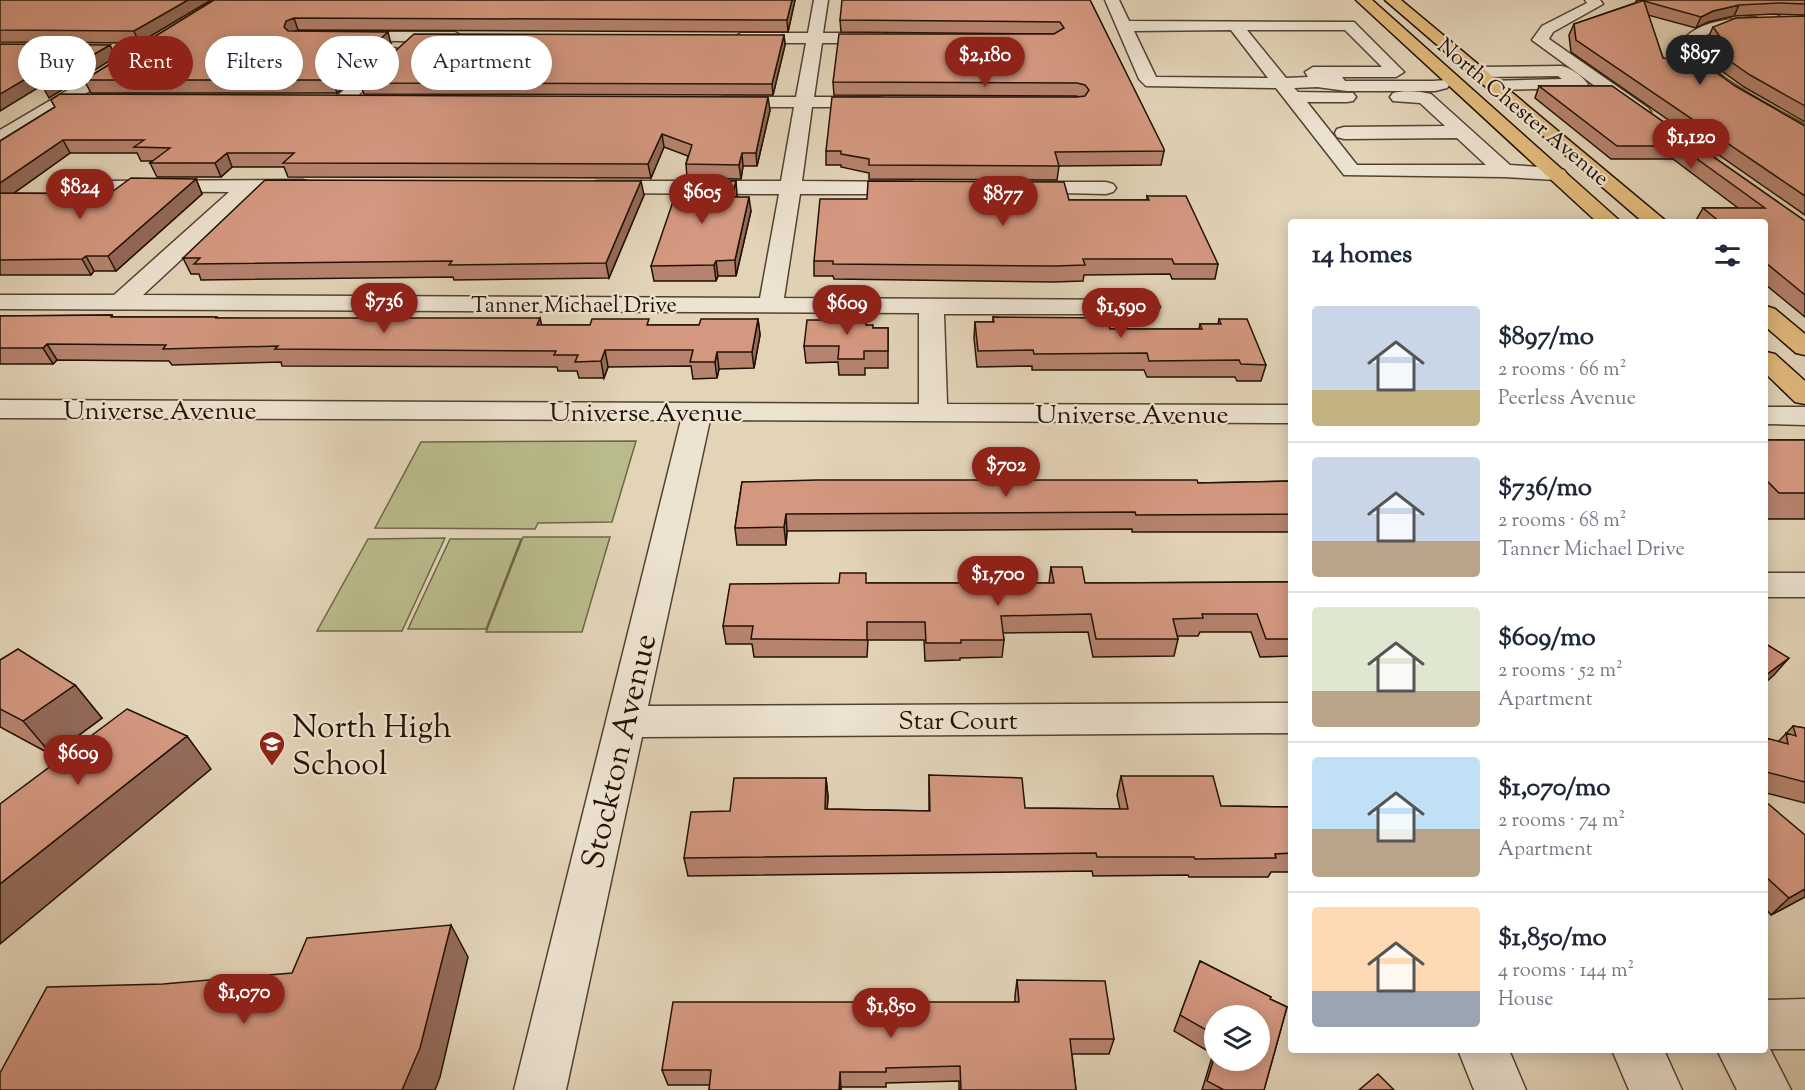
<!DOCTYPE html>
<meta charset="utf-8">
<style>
body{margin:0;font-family:"Sorts Mill Goudy",serif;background:#f6f6f7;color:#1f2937;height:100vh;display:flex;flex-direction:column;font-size:22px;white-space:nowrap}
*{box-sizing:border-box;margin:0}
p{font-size:20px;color:#747a83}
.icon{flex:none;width:33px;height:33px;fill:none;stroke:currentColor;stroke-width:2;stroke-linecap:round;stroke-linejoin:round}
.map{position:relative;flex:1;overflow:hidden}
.panel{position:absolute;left:1288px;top:219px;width:480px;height:834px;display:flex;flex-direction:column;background:#fff;border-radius:6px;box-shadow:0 3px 15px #0003}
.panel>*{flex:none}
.banner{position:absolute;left:18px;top:36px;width:570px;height:54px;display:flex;gap:12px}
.tools{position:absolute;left:1204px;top:1005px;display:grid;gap:12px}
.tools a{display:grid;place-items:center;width:66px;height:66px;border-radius:50%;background:#fff;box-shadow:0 3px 15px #0003;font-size:30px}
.price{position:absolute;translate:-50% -51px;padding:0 14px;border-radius:21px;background:#8f2418;color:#fff;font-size:20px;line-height:39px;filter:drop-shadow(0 2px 3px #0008)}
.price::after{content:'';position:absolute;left:50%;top:36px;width:18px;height:14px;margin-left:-9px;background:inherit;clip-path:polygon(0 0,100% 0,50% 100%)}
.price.current{background:#222;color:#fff}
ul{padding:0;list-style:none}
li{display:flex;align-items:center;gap:18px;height:150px;padding:0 24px}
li+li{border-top:2px solid #e0e1e3}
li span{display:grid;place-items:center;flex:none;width:168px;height:120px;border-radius:6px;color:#555}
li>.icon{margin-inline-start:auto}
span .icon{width:72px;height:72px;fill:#fffc;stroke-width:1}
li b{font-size:26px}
h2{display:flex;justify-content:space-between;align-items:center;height:72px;padding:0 24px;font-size:26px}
.tag{padding:0 21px;border-radius:27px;background:#fff;box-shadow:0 3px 15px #0003;font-size:21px;line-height:54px}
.tag.current{background:#8f2418;color:#fff}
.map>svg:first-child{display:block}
.green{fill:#babb8a;stroke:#6e6648;stroke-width:1.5}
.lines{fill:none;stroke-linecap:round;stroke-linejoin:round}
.minor-casing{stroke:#524232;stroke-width:3}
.major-casing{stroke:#221205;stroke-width:3}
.minor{fill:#ede3d1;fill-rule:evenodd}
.major{fill:#e2ba7c;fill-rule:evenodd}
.wall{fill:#b6836e;stroke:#221205;stroke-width:1.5;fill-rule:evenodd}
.shaded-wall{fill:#946a5a;stroke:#221205;stroke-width:1.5}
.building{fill:#d49880;stroke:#221205;stroke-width:1.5}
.labels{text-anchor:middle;stroke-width:4.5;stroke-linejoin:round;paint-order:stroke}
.far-street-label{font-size:22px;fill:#221205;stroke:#ede3d1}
.street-label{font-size:26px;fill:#221205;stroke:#ede3d1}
.near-poi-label{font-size:32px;fill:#221205;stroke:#ede3d1;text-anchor:start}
.near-street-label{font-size:32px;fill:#221205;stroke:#ede3d1}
</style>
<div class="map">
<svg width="1805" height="1090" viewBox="0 0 1805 1090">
<rect width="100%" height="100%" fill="#e3d4b8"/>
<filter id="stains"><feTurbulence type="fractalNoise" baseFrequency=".00333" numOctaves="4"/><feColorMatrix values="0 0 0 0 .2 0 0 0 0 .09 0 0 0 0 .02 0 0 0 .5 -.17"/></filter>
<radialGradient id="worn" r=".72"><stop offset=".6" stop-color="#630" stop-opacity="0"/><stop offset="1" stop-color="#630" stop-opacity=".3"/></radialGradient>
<path class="green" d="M636 441 612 522 538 523 535 529 375 528 421 442Z
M523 537H610L582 632H486Z
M445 538 402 631H317L368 539Z
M450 539H521L486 629H408Z"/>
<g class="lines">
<g class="minor-casing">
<path id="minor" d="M814 0H828L823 33H884L892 38 884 43H822L814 97H876L882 98 885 102 882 106 876 107H812L802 181 912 182 919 184 922 188 919 192 912 194H800L784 298 1148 300 1157 302 1160 307 1157 312 1148 314H944L947 404 1292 405V423L710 420 648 706 1292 703V733L642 737 566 1090H514L681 420 0 418V400L919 404V313L0 309V295H114L229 192 101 191 94 189 91 185 94 181 303 180 310 182 313 186 310 190 303 192H254L143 295 760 298 779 194 597 193 590 191 587 187 590 183 597 181H781L794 107H723L717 106 714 102 717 98 723 97H796L806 43H741L733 38 741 33H808Z
M1105 0H1119L1129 21 1354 22 1404 72 1396 77H1342L1345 81H1433L1447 80 1450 84 1447 88 1435 91H1347L1317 87 1294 88 1298 92 1353 93 1356 97 1353 101 1347 102H1307L1357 165H1486L1457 138 1344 139 1337 137 1335 133 1337 129 1344 127 1445 126 1420 103 1393 101 1390 97 1393 93C1404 90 1420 91 1431 94L1510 165 1557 168 1564 170 1567 174 1564 178 1557 180 1504 177 1344 175 1276 88 1146 86 1139 79ZM1231 30 1268 78 1156 77 1134 31ZM1247 30H1345L1382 67H1313L1305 72 1308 77 1286 78Z
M1585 0H1600L1603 4 1553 32 1549 39 1648 108 1651 112 1648 116H1636L1532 40 1542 26 1587 3Z
M1750 0H1769L1805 17V28Z
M1755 17 1763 22 1760 25C1741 30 1704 25 1695 47 1704 74 1779 110 1805 125V139L1798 137C1768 118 1689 81 1679 47 1691 21 1729 19 1755 17Z
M345 32H455L463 37 455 42 339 40 337 37 339 34Z
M394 48 400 50 402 53 400 56 348 105H336L333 101 336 97 388 50Z
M124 57 130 58 132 62 130 66 7 142 0 144V130Z
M1562 66C1571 68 1582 76 1588 84L1585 88 1494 90 1488 89 1485 85 1488 81 1562 79 1558 76 1478 77 1470 72 1478 67Z
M1020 182H1106L1113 184 1116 188 1113 192 1106 194 1013 192 1010 188 1013 184Z
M1766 407H1805V425L1766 424Z
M1766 573H1805V597H1766Z
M1805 999V1049H1770L1791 1090H1737L1717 1050H1766V1000Z
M1458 1050H1509L1526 1090H1474Z
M1612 1050H1664L1682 1090H1629Z"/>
</g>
<g class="major-casing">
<path id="major" d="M1356 0H1372L1621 222H1597Z
M1385 0H1401L1667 222H1643Z
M1766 306 1775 309 1805 334V355L1796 353 1766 327Z
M1766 352 1775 354 1805 381V404L1795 402 1766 374Z"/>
</g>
<use href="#minor" class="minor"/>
<use href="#major" class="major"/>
</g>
<path class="wall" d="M0 0H211L139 43 0 42Z
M214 0H795L788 32 298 30 296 31 391 44 337 93H91L84 80Z
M1090 0 1164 151 1161 165 1059 166 1057 180 869 179V173L841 167V165H826V151L1080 97 1076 96 834 95 833 82 1055 34 841 32 840 20Z
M1637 0H1805V15L1774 14 1734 16 1708 22 1696 28 1648 15 1663 58 1735 86 1805 126V215L1571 52 1569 35 1574 24 1635 3Z
M1805 16V122L1744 87 1708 61 1715 49 1708 38 1713 27Z
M784 35 785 45 773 95 364 94 360 83Z
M1539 86H1612L1805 221V317L1766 285V222H1695L1703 208H1738L1673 159H1611L1535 98Z
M51 100 770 110 757 166H743L741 179 687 178 686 164 688 156 664 147 651 178 288 177 284 167H232L221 177H157L150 163 152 161H141L137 153H70L14 193 109 194 196 179 202 194 116 271H94L91 275H0V141L55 107Z
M644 195 609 278 454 280 453 277 201 280 199 274H191L183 258Z
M737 195V197L751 211 736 276H718L716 281H654L651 266Z
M1147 196 1218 264 1215 279H1172L1170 274 1084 275 1083 281 1053 282 834 279 833 276H814V261L1069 200H1147Z
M112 315 113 317H217V318L542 325H699L758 319 760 335 754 368 719 369 717 378 693 379 691 366 608 367 604 378H579L577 371H558L557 367 282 366 281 362 172 365 169 361 57 360 53 364H0V316Z
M993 317 1110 329H1199L1200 324H1218L1219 319 1266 365 1261 381H1237L1235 377H1147L1144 370H1032V366L977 367 974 338 975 322H993Z
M866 325 873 328H888V368H865V375H839L838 362 806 363 804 346Z
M1766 440H1805V519H1766Z
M1292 481V532H1132V529L787 531 786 545H737L735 528 742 482 1198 483Z
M1051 567 1085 583H1097L1292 582V656L1260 657 1251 632H1200L1198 636H1177L1178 639 1174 656 1093 657 1088 632 1003 633 1004 640 1002 657 960 658V660L925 661 924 640H868L867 657H754L752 644H726L723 626 866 583H1049Z
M0 660 75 685 102 718 52 755 0 727Z
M1793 726 1805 728V803L1766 793V738L1778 742Z
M929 775 1025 808 1120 809 1117 795 1121 776 1221 806 1292 807V872H1271L1268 877H1189L1188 875 1093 876 1092 871 688 876 684 858 730 811 826 778 828 797 827 809 929 811Z
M1766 802 1805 897 1771 915 1766 909Z
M1200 961 1271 997 1270 999 1287 1007 1264 1090H1202L1213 1054 1174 1031ZM1215 1016H1260V1060H1215Z
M1017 980 1114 1039 1109 1054H1072L1076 1090H959V1081L886 1083V1087H841V1090H709L710 1085H668L662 1070 1015 1002V996Z"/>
<path class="shaded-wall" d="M188 0H211L139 43 134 31Z
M792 0H795L788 32 787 20Z
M1739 5 1734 16 1708 22 1696 28 1701 17 1713 11Z
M294 18 298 30 290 33 284 27 286 21Z
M388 32 391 44 337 93 333 80Z
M784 35 785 45 773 95 772 84Z
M110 45 116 57 49 98 42 85Z
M34 74 41 86 0 111V94Z
M768 97 770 110 757 166 756 153Z
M662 134 664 147 651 178 648 164Z
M63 140 70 153 0 203V183Z
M227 153 232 167 221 177 215 163Z
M742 153 743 166 741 179 739 165Z
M196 179 202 194 116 271 108 256Z
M641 181 644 195 609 278 606 263Z
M736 181 737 195 733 212 732 197Z
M749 197 751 211 736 276 735 260Z
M86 256 94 271 91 275 82 259Z
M716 261 718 276 716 281 714 265Z
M540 318 544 334 537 325Z
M758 319 760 335 754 368 752 352Z
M47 344 57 360 53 364 43 348Z
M605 350 608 367 604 378 601 361Z
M717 352 719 369 717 378 715 362Z
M786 514 787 531 786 545 784 527Z
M1789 658 1774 675 1766 682V675Z
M75 685 102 718 52 755 23 721Z
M187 736 211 769 0 944V884Z
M826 778 828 797 826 828 825 809Z
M1805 889V897L1771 915 1789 898Z
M451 925 468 957 440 1077 435 1090H402Z
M840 1072 841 1090H839Z"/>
<path class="building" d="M0 0H188L134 31 0 30Z
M214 0H792L787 20 294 18 286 21 284 27 288 31 388 32 333 80H84Z
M842 0H1090L1164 149V151L1055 152 1059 166 869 165V159L841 154V151H826L832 97H1077L1085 96 1089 90 1085 85 1077 83 833 82 839 34H1054L1064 28 1060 22 840 20Z
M1639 0H1805V4L1779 3 1739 5 1713 11 1701 17 1644 1 1663 58 1699 60 1735 86 1805 126V196L1576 40 1574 24 1642 1Z
M1805 16V106L1750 75 1714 50 1723 41 1713 27 1736 18Z
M414 34 784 35 772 84 360 83Z
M0 44 110 45 42 85 34 74 0 94Z
M1539 86H1612L1805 221V295L1766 263V222H1720L1703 208H1765L1679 146H1617Z
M60 94 768 97 756 153H742L739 165 686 164 692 145 662 134 648 164 283 163 294 153H227L215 163H150L170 148 134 147 144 140H63L0 183V141L55 107 51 100Z
M131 178 196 179 108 256H86L82 259 0 260V193L109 194Z
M265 180 641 181 606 263 449 265 452 261 194 264 200 258H183Z
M680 181H736L732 197H749L735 260 716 261 714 265 651 266Z
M868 181 1064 182 1069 200H1149L1147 196H1186L1218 264H1174L1172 259H1083L1085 265 1055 266 833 264V261H814L820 199H867Z
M112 315 111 317H217L215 318H540L537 325H590L592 319H649L647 325H699L701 319H758L752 352H717L715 362H690L693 350H605L601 361 575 362 578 355H554L556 351 275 349 278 346 163 349 166 345 47 344 43 348H0V316Z
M842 316H866V325H873V328H888V351H864V359H838L839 346H804L807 320H842Z
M993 317 1107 318 1110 329H1202L1200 324H1221L1219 319H1247L1266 365 1241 364 1239 360 1149 361 1147 353 1034 354 1033 350 978 351 975 322H994Z
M1766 440H1805V493H1779L1766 480Z
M817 480H1197L1198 483 1292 481V514L1136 515 1135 512 786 514 784 527 735 528 742 482Z
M1051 567H1082L1085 583H1097L1292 582V639H1266L1257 614H1202L1203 618 1173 619 1178 639H1096L1091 614 1001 616 1004 640H961V643H926L925 622H867V640L751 639 753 626H723L730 584 839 583 840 573H866V583H1054Z
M1766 644 1789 658 1766 675Z
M18 649 75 685 23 721 0 709V660Z
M127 709 187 736 0 884V804Z
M1793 726 1805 728V782L1766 772V738L1788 744 1786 733 1796 736Z
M929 775 1022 778 1025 808 1128 809 1121 776H1213L1221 806 1292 807V853L1275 854 1276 858 1195 859 1194 857H1097L1096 853 684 858 691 812 730 811 734 778H826L825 809 930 811Z
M1766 802 1805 835V889L1789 898 1766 877Z
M451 925 420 1048 402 1090H0V1073L47 987 163 984 292 973 307 938Z
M1200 961 1271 997 1270 999 1287 1007 1264 1090H1224L1207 1081 1215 1055V1060H1260V1016H1215V1035L1180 1015Z
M1017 980 1105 981 1114 1039H1070L1076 1090H961L960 1066 886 1068V1072H840L839 1090H709L711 1070H662L673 1002H1019Z
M1378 1074 1394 1090H1359Z"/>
<defs>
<g id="school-pin" transform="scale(1.35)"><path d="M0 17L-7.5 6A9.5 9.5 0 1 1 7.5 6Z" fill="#8f2418" stroke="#ede3d1"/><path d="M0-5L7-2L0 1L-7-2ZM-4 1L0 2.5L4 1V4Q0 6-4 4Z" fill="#fff"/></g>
</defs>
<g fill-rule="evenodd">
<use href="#school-pin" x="272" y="744"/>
</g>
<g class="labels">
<g class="far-street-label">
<text transform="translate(1524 111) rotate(40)" y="8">North Chester Avenue</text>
<text x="574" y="312">Tanner Michael Drive</text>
</g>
<g class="street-label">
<text x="160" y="419">Universe Avenue</text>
<text x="646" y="421">Universe Avenue</text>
<text x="1132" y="423">Universe Avenue</text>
<text x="958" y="729">Star Court</text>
</g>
<g class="near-poi-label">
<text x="292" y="737">North High<tspan x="292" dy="37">School</tspan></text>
</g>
<g class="near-street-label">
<text transform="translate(618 751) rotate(-77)" y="11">Stockton Avenue</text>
</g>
</g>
<rect width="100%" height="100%" filter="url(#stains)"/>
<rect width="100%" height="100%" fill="url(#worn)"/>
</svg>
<div class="tools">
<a><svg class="icon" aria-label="layers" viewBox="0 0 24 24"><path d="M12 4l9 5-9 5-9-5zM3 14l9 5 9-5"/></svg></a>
</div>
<b class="price current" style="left:1700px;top:86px">$897</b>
<b class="price" style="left:985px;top:88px">$2,180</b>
<b class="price" style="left:1691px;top:170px">$1,120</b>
<b class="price" style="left:80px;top:220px">$824</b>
<b class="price" style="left:702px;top:225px">$605</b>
<b class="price" style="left:1003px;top:227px">$877</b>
<b class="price" style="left:384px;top:334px">$736</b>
<b class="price" style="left:847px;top:336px">$609</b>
<b class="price" style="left:1121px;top:339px">$1,590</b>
<b class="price" style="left:1006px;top:498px">$702</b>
<b class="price" style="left:998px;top:607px">$1,700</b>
<b class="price" style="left:78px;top:786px">$609</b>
<b class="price" style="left:244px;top:1025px">$1,070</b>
<b class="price" style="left:891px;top:1039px">$1,850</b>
<div class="banner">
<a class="tag">Buy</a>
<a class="tag current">Rent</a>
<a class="tag">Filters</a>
<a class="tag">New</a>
<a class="tag">Apartment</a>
</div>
<section class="panel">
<h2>14 homes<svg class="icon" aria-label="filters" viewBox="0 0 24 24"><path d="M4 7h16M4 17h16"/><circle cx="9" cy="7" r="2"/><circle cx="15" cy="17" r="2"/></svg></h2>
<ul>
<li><span style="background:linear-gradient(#c9d6e8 70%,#c2b280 0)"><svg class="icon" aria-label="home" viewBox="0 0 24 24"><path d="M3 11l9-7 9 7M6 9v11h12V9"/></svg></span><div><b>$897/mo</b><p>2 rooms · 66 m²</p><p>Peerless Avenue</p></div></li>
<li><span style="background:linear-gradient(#c9d6e8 70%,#b9a48a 0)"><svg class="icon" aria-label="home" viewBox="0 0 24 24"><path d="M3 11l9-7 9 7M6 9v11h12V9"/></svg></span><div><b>$736/mo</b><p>2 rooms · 68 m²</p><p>Tanner Michael Drive</p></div></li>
<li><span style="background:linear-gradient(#dfe7d0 70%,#b9a48a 0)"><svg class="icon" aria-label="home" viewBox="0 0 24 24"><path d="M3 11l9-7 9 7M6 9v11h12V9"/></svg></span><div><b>$609/mo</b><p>2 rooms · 52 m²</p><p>Apartment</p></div></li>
<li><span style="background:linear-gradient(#bfe0f5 60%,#b9a48a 0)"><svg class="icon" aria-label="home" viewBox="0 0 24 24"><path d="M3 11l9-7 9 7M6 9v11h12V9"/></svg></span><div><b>$1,070/mo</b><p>2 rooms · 74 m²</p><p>Apartment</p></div></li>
<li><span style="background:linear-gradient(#ffd9b3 70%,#9aa5b1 0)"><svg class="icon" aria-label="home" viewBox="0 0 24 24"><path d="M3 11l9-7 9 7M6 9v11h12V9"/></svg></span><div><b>$1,850/mo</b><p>4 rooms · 144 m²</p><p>House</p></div></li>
</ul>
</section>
</div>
